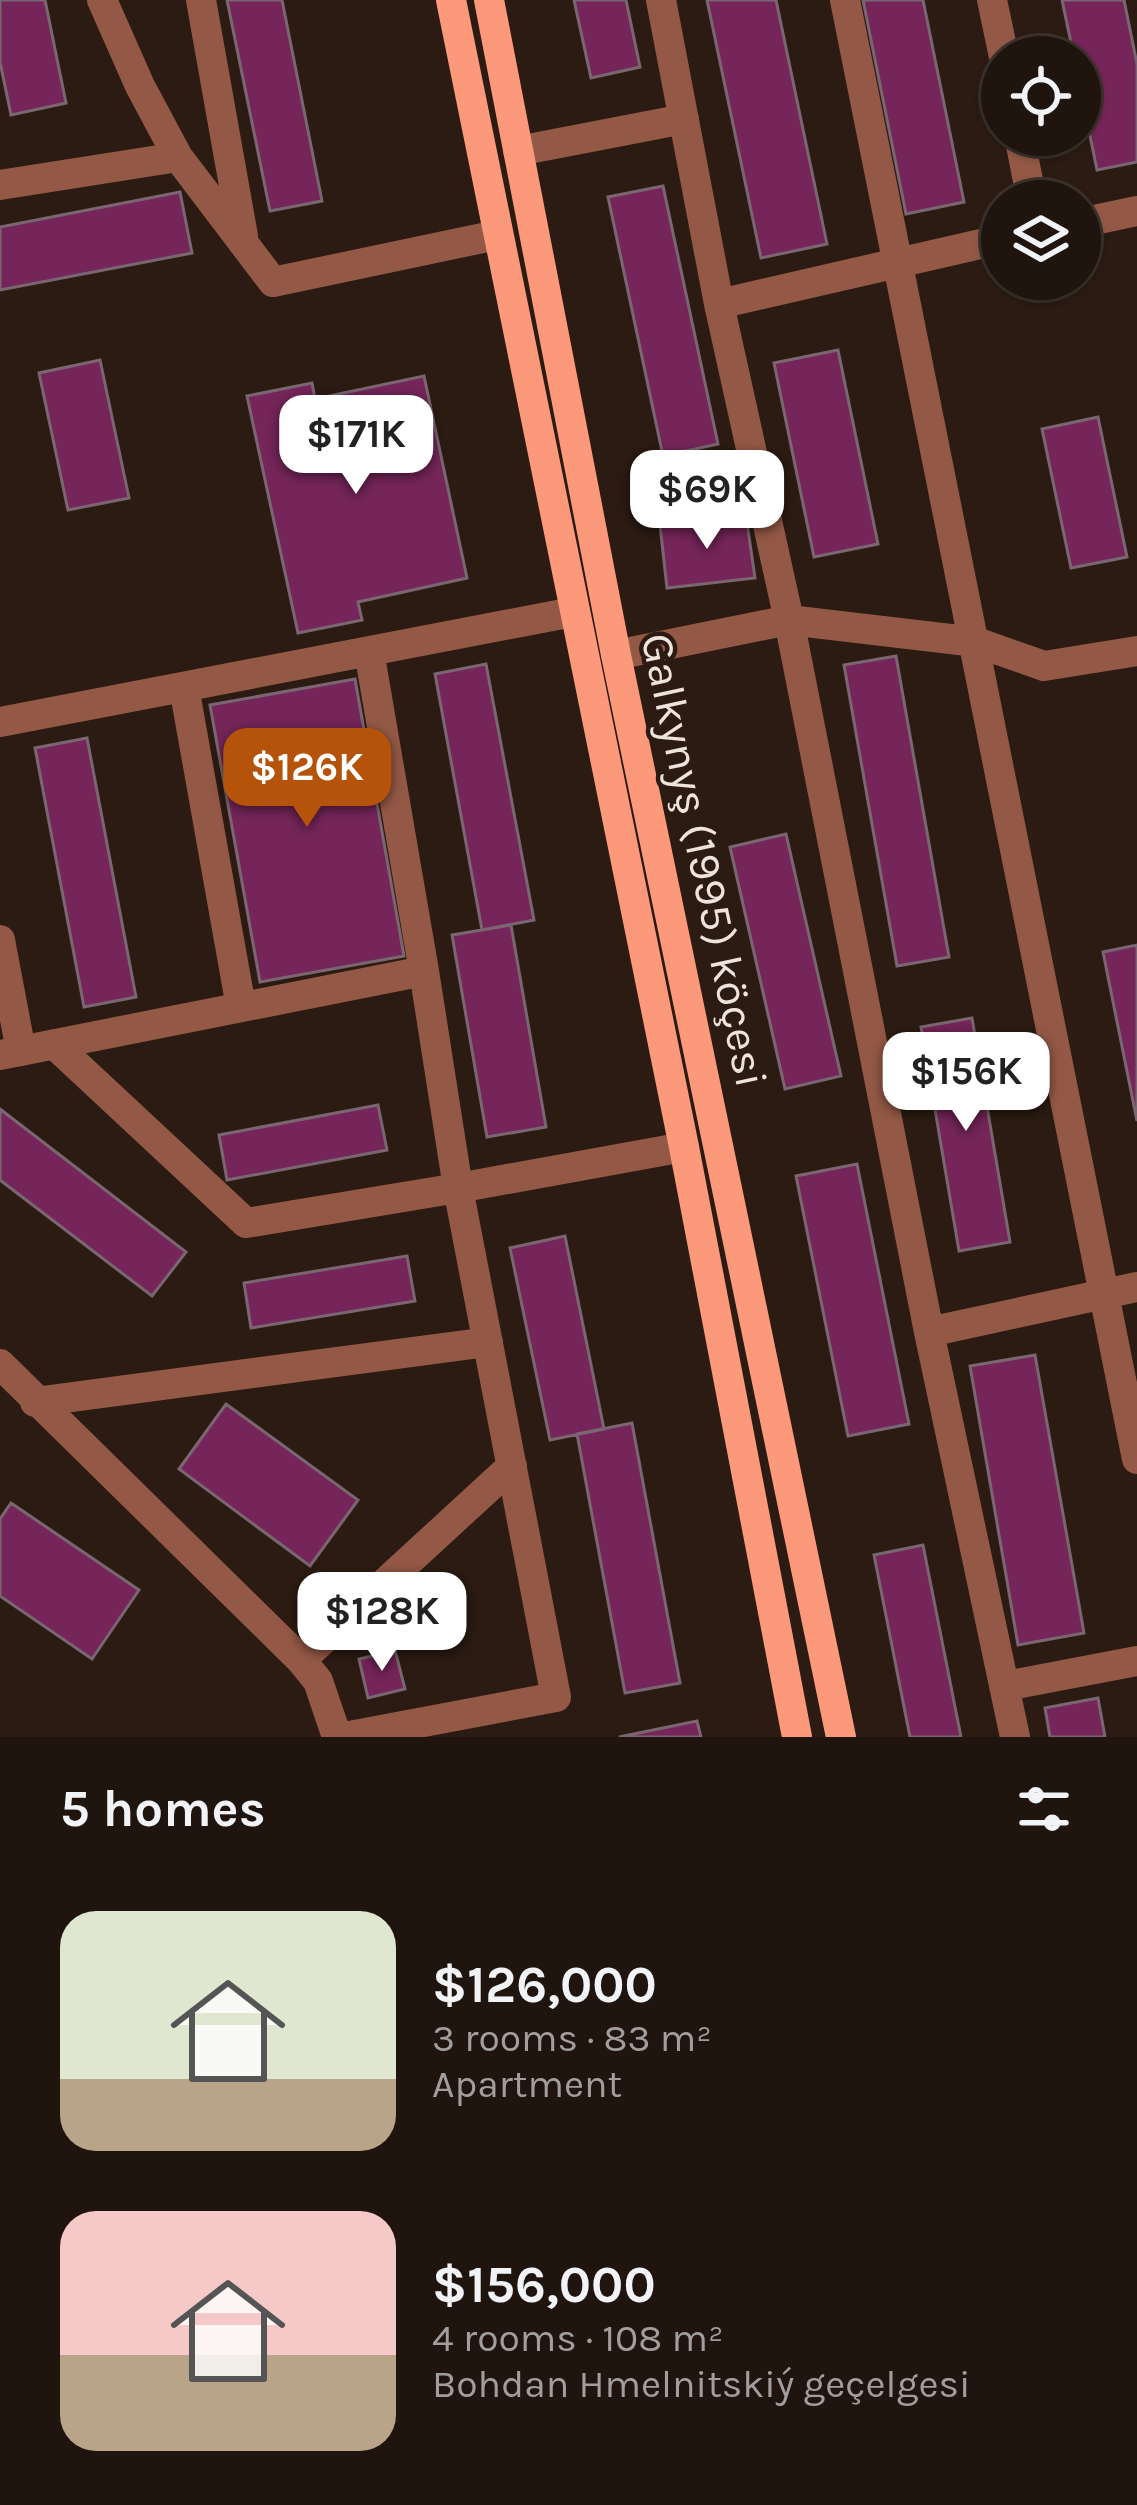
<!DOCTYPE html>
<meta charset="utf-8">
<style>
body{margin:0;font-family:Karla,sans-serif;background:#281d17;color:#f1f3f6;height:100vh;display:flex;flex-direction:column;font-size:45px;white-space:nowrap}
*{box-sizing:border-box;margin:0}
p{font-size:39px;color:#a29e9e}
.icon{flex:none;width:66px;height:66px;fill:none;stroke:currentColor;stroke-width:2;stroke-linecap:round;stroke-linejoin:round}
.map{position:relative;height:1737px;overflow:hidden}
.details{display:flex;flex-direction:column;background:#20140e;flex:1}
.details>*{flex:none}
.tools{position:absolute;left:981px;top:36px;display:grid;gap:24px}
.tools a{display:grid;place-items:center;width:120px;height:120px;border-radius:50%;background:#20140e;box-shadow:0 3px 9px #0004,0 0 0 3px #3d332e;font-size:60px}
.price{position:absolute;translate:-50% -102px;padding:0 27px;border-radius:24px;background:#fff;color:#222;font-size:39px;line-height:78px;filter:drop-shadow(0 3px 6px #0008)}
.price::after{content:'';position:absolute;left:50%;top:72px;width:36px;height:27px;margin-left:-18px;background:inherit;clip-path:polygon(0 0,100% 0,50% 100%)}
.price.active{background:#b45309;color:#fff}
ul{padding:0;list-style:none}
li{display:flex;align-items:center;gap:36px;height:300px;padding:0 60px}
li span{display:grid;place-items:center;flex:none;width:336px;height:240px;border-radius:36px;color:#555}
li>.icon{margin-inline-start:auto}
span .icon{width:144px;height:144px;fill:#fffc;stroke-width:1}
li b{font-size:51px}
h2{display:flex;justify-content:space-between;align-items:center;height:144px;padding:0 60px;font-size:51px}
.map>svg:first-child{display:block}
.building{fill:#752559;stroke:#7a6671;stroke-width:3}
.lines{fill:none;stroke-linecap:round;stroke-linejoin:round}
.minor{stroke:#945946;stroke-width:30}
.major{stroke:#fc997b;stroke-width:30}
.labels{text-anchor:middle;stroke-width:9;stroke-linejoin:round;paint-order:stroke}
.street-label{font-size:45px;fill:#eee3dd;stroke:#2b1b12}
</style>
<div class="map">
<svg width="1137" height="1737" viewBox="0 0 1137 1737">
<rect width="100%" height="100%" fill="#2b1b12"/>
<path class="building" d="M0 0H45L66 103 11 115 0 62Z
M227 0H282L322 201 270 211Z
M574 0H626L640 67 591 78Z
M707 0H776L827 244 761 258Z
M863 0H923L964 202 906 214Z
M1062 0H1124L1137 64V162L1097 170 1080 87V57H1074Z
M663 186 718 444 663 456 608 197Z
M180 192 192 253 0 290V227Z
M838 350 878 544 814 557 774 363Z
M100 360 129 498 68 510 39 373Z
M424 376 467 578 358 602 362 620 298 633 247 396 312 383 315 399Z
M1098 417 1127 557 1071 568 1042 429Z
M746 516 755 578 667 588 660 525Z
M896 656 949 957 897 966 844 665Z
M486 664 534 920 482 930 435 674Z
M355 679 404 956 260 982 210 705Z
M87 738 136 997 84 1007 35 748Z
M786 834 841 1076 785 1089 730 847Z
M511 925 546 1127 487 1137 452 935Z
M1137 945V1121L1103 952Z
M972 1018 1010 1242 959 1251 921 1027Z
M378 1105 387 1150 227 1180 219 1135Z
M0 1109 186 1252 152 1296 0 1180Z
M857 1164 909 1424 848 1436 796 1176Z
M565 1236 604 1429 550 1440 510 1248Z
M407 1256 415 1301 251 1328 244 1283Z
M1035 1355 1084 1633 1018 1645 970 1366Z
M226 1404 358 1500 310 1566 179 1469Z
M632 1423 680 1683 625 1693 577 1434Z
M11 1503 139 1590 92 1659 0 1596V1519Z
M923 1545 961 1737H910L874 1555Z
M395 1650 405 1689 368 1698 359 1659Z
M1098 1698 1105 1737H1050L1045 1708Z
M697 1721 701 1737H619Z"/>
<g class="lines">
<path class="minor" d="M102 0 140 86 178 157 273 282 497 235
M201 0 243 236
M661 0 719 304 789 620 929 1332 1015 1737
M845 0 1137 1459
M992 0 1004 57
M1019 135 1032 201
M518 151 684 119
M0 185 178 157
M1080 223 1137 211
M719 304 1002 239
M369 651 424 971
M616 655 789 620 976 642 1044 666 1137 651
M184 687 241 1007
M0 722 573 612
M0 940 21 1051
M0 1055C141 1027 282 999 424 971L458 1188 246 1223 54 1044
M929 1332 1137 1287
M0 1364 301 1660 318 1681 337 1737
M35 1402 488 1342
M301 1660 512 1466
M1005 1686 1137 1661
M344 1737 556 1697 458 1188 684 1147"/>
<path class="major" d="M451 0 684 1147 797 1737
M489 0 616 655 841 1737"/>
</g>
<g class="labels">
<g class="street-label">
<text transform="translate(705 860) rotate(78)" y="16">Galkynyş (1995) köçesi</text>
</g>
</g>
</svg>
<div class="tools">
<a><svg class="icon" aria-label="locate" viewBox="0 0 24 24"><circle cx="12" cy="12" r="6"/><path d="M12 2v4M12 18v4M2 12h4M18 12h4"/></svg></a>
<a><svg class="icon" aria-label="layers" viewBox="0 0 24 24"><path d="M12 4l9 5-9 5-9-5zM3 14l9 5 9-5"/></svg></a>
</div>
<b class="price" style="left:356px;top:497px">$171K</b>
<b class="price" style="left:707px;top:552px">$69K</b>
<b class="price active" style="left:307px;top:830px">$126K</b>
<b class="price" style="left:966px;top:1134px">$156K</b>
<b class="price" style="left:382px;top:1674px">$128K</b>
</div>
<section class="details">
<h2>5 homes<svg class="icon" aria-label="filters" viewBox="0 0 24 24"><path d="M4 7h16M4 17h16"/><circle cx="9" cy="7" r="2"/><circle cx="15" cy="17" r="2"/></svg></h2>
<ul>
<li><span style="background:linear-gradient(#dfe7d0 70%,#b9a48a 0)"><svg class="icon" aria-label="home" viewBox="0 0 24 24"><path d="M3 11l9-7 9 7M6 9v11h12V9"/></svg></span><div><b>$126,000</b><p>3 rooms · 83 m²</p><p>Apartment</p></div></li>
<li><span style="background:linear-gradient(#f6c9c9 60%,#b9a48a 0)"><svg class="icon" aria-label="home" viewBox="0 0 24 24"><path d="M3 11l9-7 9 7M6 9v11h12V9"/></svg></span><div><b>$156,000</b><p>4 rooms · 108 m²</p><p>Bohdan Hmelnitskiý geçelgesi</p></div></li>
</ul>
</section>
